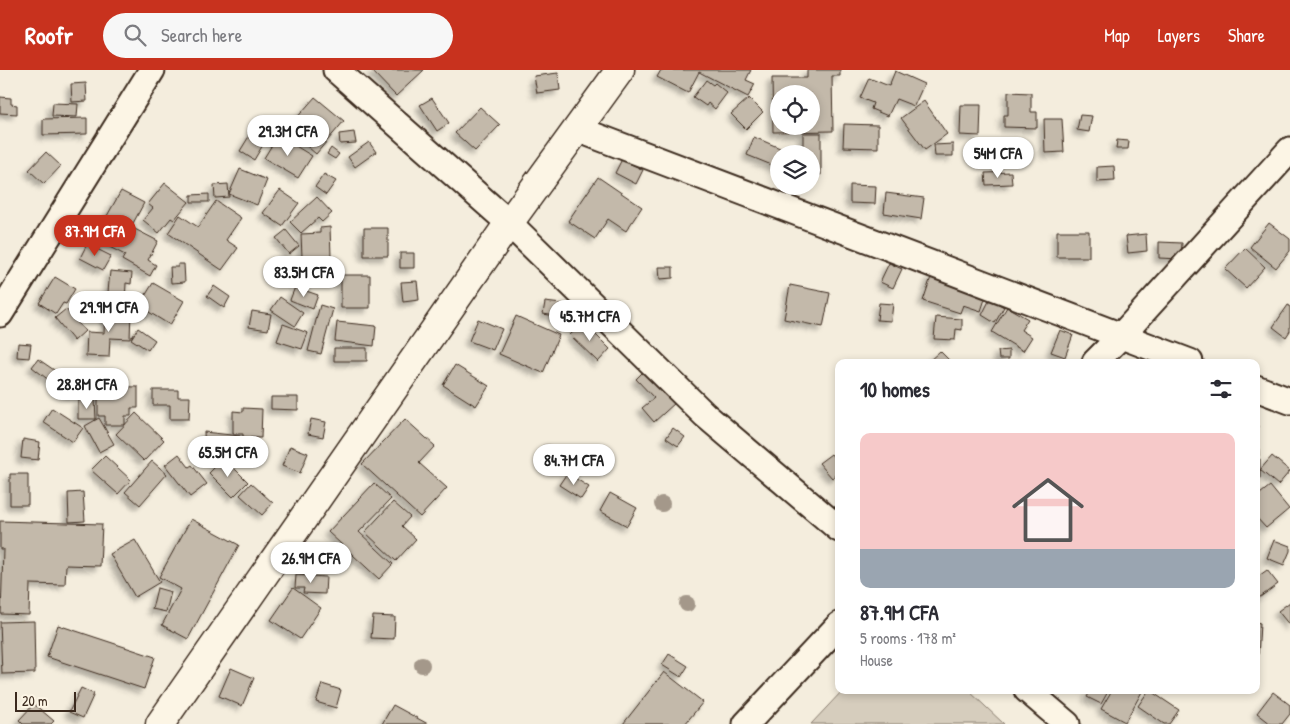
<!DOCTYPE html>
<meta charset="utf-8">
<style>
body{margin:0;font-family:"Patrick Hand",sans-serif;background:#f7f7f7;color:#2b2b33;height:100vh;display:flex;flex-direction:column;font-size:19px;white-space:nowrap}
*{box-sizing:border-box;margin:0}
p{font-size:16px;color:#7c7c81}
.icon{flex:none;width:28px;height:28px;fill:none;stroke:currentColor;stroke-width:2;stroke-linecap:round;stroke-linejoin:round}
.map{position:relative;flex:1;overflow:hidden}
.drawer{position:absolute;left:835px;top:289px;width:425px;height:335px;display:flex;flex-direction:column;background:#fff;border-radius:10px;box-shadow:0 2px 8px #0003}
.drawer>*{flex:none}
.buttons{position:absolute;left:770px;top:15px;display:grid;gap:10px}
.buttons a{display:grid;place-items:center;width:50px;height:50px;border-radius:50%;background:#fff;box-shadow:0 2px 8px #0003;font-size:25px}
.scale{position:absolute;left:15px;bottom:12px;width:61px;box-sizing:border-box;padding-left:5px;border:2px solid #3b2a1e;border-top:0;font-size:14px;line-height:18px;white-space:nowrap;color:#3b2a1e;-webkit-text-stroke:4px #fcf5e5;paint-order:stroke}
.price{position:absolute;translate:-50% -42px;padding:0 11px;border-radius:18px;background:#fff;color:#222;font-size:16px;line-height:32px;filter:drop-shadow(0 1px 2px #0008)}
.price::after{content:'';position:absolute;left:50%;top:30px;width:15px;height:11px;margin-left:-8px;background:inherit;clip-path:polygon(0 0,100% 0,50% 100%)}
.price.selected{background:#c8321e;color:#fff}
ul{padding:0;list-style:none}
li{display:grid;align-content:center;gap:10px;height:265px;padding:0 25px}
li span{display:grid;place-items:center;height:155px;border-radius:10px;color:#555}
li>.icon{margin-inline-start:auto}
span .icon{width:90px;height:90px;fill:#fffc;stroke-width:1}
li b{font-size:21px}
h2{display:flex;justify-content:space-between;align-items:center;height:60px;padding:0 25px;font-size:21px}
header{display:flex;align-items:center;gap:30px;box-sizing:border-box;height:70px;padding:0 25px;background:#c8321e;color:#fff}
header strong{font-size:24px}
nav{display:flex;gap:28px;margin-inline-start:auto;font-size:18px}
.search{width:350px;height:45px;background:#f7f7f7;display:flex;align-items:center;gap:12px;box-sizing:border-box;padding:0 18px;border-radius:28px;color:#7c7c81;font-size:19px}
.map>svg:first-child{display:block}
.green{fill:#d6cdbd;stroke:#887c6e}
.building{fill:#c3b9aa;stroke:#3b2a1e;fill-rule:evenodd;filter:url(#shadow)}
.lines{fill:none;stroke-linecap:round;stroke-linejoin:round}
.minor-casing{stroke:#3b2a1e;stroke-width:29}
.secondary-casing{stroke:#3b2a1e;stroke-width:31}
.minor{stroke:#fcf5e5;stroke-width:25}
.secondary{stroke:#fcf5e5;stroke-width:28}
.tree{fill:#a4988a}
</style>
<header>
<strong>Roofr</strong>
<div class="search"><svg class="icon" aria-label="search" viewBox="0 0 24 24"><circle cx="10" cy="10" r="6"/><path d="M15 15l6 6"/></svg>Search here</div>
<nav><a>Map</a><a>Layers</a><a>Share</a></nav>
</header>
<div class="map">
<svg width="1290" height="654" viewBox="0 0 1290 654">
<defs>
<filter id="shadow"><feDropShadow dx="-4.5" dy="4.5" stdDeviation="2.5" flood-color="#0004"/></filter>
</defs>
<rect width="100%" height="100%" fill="#f4eddd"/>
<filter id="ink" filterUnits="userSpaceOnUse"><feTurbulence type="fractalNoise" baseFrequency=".02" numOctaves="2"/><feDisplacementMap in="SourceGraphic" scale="10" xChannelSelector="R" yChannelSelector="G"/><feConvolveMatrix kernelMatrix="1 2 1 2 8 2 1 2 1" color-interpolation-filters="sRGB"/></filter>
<g filter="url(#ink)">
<path class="green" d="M843 620H968L1004 654H811Z"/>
<path class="building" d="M371 0H424L396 26Z
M661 0H751L746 10 755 14 748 27 699 2 688 23 657 7Z
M807 0H840V6H832L833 61 773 62 772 8H807ZM779 24H811V56H779Z
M895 1 924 14 914 36 896 29 888 46 871 39 873 33 860 28 869 8 889 16Z
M558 3 560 20 537 23 534 6Z
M706 10 713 15 715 13 727 23 715 39 708 33 706 36 693 27Z
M86 13 87 31 72 32 71 14Z
M1008 22 1031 23V42H1037V58L1004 57V45H1008Z
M0 27 11 28V34L17 35V44L0 43Z
M315 27 344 51 316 84 287 59Z
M432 28 449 53 437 61 420 35Z
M749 28 763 42 746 59 731 44Z
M924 31 947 64 925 80 901 48Z
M53 33 78 34 77 47 52 46Z
M961 35H981L980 66 960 65Z
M480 37 500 55 475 81 455 63Z
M1080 45 1092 46 1089 62 1077 60Z
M87 48V64L43 65V49Z
M1044 49H1062L1064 82 1045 83Z
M844 54 878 55V78L843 77Z
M256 55 270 63 254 90 240 81Z
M354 62 356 73 340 74 339 64Z
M803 63H821V105H811V84H803Z
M278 65 312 86 298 108 264 88Z
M754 67 794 84H779V98L747 85Z
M1117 70 1129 71 1128 79H1116Z
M369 72 376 82 355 97 348 87Z
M953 74V86H935L934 75Z
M331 78 339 84 335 89 327 84Z
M46 82 61 96 44 114 29 100Z
M622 89 643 100 636 114 615 103Z
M1114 96 1115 111 1097 112V97Z
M240 99 267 110 257 135 229 124Z
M1011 102 1012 114 986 115 985 103Z
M324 104 336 111 326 125 315 117Z
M598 107 642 137 626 161 608 149 595 169 568 151Z
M165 113 189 132 174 150 171 148 159 163 143 150 153 138 148 134Z
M228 114 229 127 215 128 214 115Z
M850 115 876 116 875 134 850 133Z
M280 120 299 133 282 156 263 143Z
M121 121 144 133 131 157 158 171 148 190 156 195 150 206 122 190 125 185 94 169Z
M886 123 924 128 921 149 884 143Z
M209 124V132H191V125Z
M317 127 332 143 322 152 318 148 301 163 290 152Z
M216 131 241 148 226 170 238 178 222 200 168 163 180 145 198 157Z
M1269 153 1290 169V181L1276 198 1250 177Z
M330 157 331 186 302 187 301 164 320 163V158Z
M364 158H388V186H364Z
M286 160 299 176 289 184 276 168Z
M1057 161H1089V187H1057Z
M1146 164 1147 181 1128 183 1126 166Z
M1159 172 1182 173 1181 189 1159 188Z
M87 174 111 186 103 200 80 188Z
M1245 178 1265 197 1246 218 1225 199Z
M400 183H414V198H400Z
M317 189V206L294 207V190Z
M889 193 902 199 893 218 880 212Z
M178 194H184L185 212 171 213 170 197H178Z
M659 197H673V208L660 209Z
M110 201 132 203 131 214 126 213 125 234 107 233Z
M932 204 987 223 981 241 963 235 960 243 923 231Z
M341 205H370V238H341Z
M55 207 75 219 66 234 63 233 56 244 39 233Z
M417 211 419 230 403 232 401 212Z
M153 213 184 231 170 255 139 236Z
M790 215 830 223 823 257 784 249Z
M214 216 230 227 224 238 207 226Z
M295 217 318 225 313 239 290 230Z
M280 227 303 243 295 256 271 240Z
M990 229 1004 237 995 253 982 245Z
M545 232 570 235 568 248 543 244Z
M879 233 893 234 891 251 877 250Z
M320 235 333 239 321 284 308 281Z
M1288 235 1290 236V261L1286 267 1273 257Z
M1007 237 1028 249 1021 260 1032 267 1023 281 992 262Z
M66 239 85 261 74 271 55 248Z
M105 240 131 241 130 269 110 268 109 287 86 286 87 262 104 263Z
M252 241 271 244 268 260 249 257Z
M516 246 559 265 543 303 499 284Z
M936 247 962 249V260L956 259 955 270 934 269Z
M478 249 502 259 493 280 469 271Z
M337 252 376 256 374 276 335 271Z
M583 252 610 279 598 292 570 265Z
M283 254 308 263 302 279 277 271Z
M138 258 155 270 148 280 131 269Z
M1060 260 1073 265 1065 287 1051 282Z
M18 273 31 274 29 288 17 287Z
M334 278H367V291H334Z
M1009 280V289H999L998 281Z
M940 281 951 292H928Z
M38 289 57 302 50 311 32 297Z
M455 295 489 316 476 336 443 315Z
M645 300 675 333 654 352 642 338 654 328 636 309Z
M67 309 91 310V325L67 323Z
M98 316 138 317V338H131V346H125V355H105V346H98Z
M153 320H178V327H190L189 349H170V335H153Z
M271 327H298V340L271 339Z
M78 330H95L96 349H78Z
M52 338 83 358 73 372 43 352Z
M243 338 262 339 261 368 243 367V364H233V341L243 342Z
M136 343 164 370 144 391 116 364Z
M99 348 114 374 99 382 85 356Z
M311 349 326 352 323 367 308 364Z
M405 349 435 376 419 393 447 418 420 447 362 394Z
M1256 356H1258L1259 386H1256Z
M673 358 685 367 678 376 666 368Z
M204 362 240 366 239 385 205 387Z
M23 369 40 372 38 390 21 388Z
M290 376 308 383 300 403 282 396Z
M179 384 189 397 192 395 207 414 190 427 165 395Z
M831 384 839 393V403L832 408 819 393Z
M105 386 131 410 118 424 91 400Z
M1272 386 1290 401 1278 415 1260 400Z
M224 388 248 412 233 427 209 403Z
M1256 389H1260V408H1256Z
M152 391 167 404 140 435 125 422Z
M567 403 589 417 581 429 559 415Z
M10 404H28V435H10Z
M251 413 273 433 262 445 240 425Z
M374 413 391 429 359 462 393 494 379 509 328 462Z
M1270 416 1289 439 1266 458 1256 447V427Z
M83 422 85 451 69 452 68 423Z
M610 423 637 438 627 456 600 441Z
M393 432 410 447 402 456 416 469 396 491 365 462Z
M191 449 239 475 188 569 162 555 181 519 159 507Z
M0 451 102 454 100 496 66 495 65 515 30 514 29 545 1 544 3 479H0Z
M135 470 160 512 135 527 110 484Z
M1274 470 1290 476V481L1284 495 1267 488Z
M1267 500 1278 514 1256 530V508Z
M296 505 326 507 325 524 303 523 304 518H295Z
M157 518 171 522 166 542 152 539Z
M293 518 321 538 300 569 271 550Z
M1290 532V556L1278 541Z
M373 546 395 547 394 569 371 568Z
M34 551 35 603 2 604 0 552Z
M1256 552 1260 553 1258 589H1256Z
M58 555 155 587 144 619 47 587Z
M669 584 688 596 681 607 662 595Z
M231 598 254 608 242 636 219 626Z
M664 602 703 632 685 654H623Z
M322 614 341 620 336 638 316 632Z
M81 618 94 624 83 648 69 642Z
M1091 620H1109L1101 634 1087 627Z
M1112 620H1143L1125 652 1101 639Z
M1149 620 1179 640 1169 654H1164L1138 636Z
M1273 622 1290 635V644L1282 654H1271L1257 643Z
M34 634 54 651 51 654H23L19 650Z
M393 635 428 654H382Z"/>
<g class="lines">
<g class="minor-casing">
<path id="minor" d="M336 0 509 153 705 345 839 459
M577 59 1190 292
M0 244 152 0
M1095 292 1121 266 1290 80
M1256 318 1290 331
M1027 620 1067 654
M746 654 839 555"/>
</g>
<g class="secondary-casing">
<path id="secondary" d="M160 654 509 153 620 0"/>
</g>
<use href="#minor" class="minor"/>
<use href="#secondary" class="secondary"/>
</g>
<g class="tree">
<circle cx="547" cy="382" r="8"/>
<circle cx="662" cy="434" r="8"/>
<circle cx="687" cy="534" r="8"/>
<circle cx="422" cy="595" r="8"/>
</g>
</g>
</svg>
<div class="buttons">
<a><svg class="icon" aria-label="locate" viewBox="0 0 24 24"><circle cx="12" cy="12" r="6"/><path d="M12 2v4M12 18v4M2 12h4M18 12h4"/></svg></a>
<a><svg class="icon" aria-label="layers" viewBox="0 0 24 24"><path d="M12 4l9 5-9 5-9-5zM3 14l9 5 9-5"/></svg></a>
</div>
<div class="scale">20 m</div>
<b class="price" style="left:288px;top:87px">29.3M CFA</b>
<b class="price" style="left:998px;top:109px">54M CFA</b>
<b class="price selected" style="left:95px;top:187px">87.9M CFA</b>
<b class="price" style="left:304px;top:228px">83.5M CFA</b>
<b class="price" style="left:109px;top:263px">29.9M CFA</b>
<b class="price" style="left:590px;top:272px">45.7M CFA</b>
<b class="price" style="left:87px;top:340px">28.8M CFA</b>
<b class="price" style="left:228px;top:408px">65.5M CFA</b>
<b class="price" style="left:574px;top:416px">84.7M CFA</b>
<b class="price" style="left:311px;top:514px">26.9M CFA</b>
<section class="drawer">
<h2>10 homes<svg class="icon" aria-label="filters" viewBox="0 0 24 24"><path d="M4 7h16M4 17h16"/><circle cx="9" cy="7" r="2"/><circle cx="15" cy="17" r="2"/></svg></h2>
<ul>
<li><span style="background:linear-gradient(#f6c9c9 75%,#9aa5b1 0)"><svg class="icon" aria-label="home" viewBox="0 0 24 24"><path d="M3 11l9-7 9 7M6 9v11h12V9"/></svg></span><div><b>87.9M CFA</b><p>5 rooms · 178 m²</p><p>House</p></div></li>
</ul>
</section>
</div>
